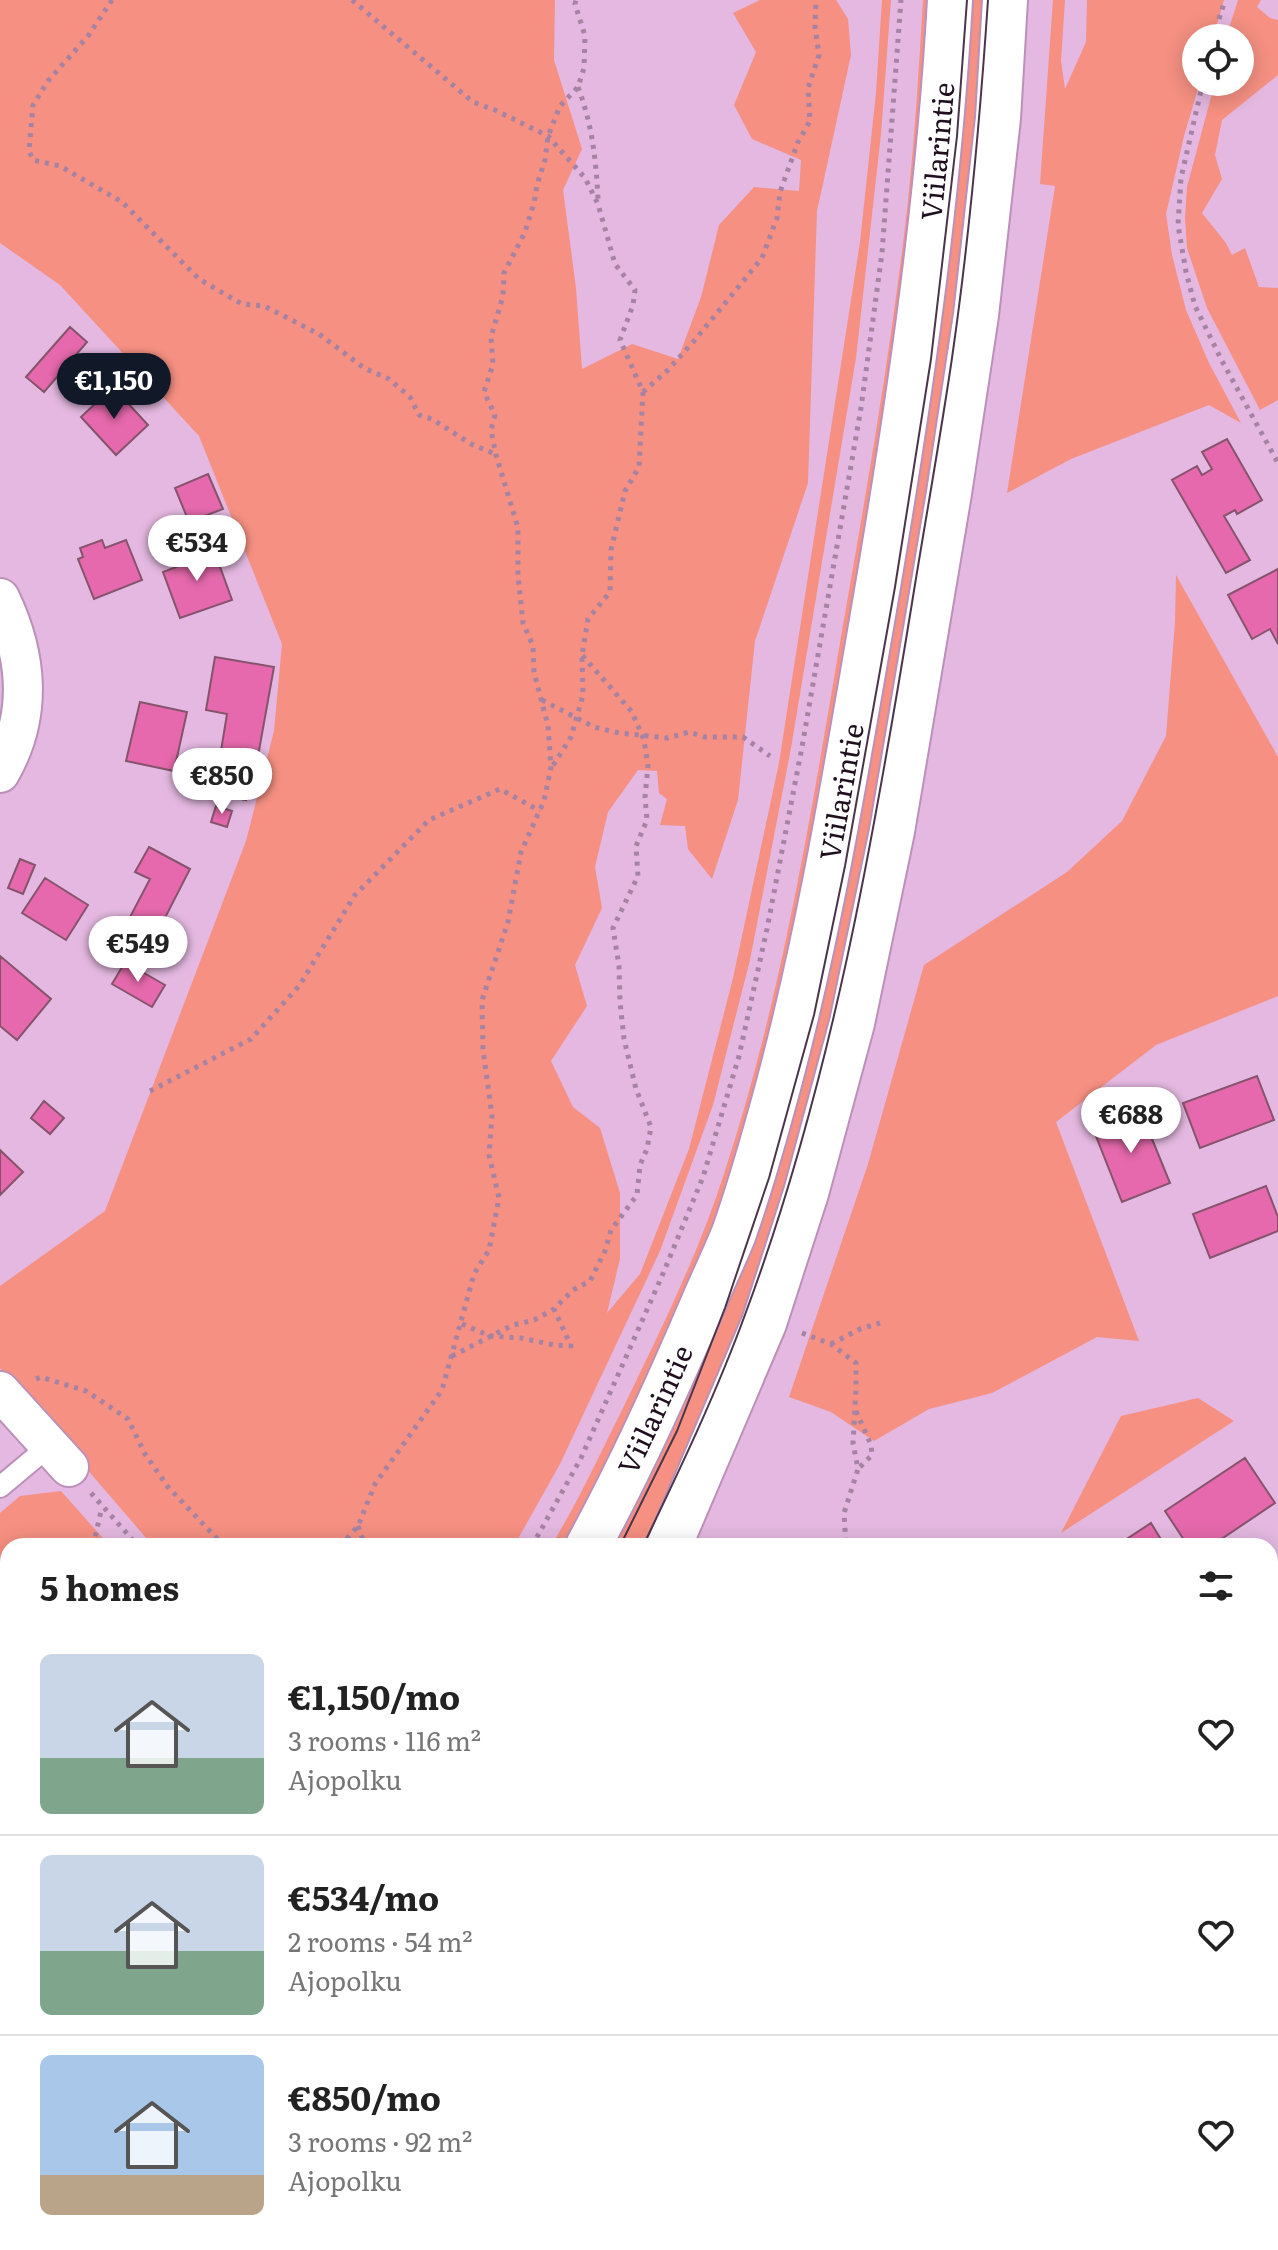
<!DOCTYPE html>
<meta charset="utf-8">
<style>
body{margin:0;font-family:Literata,serif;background:#f6f6f6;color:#222;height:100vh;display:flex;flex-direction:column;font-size:30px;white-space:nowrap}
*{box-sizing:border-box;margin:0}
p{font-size:26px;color:#767676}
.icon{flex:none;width:44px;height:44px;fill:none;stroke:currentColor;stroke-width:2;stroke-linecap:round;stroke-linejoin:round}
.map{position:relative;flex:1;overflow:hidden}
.drawer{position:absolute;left:0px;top:1538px;width:1278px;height:712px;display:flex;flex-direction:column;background:#fff;border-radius:24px 24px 0 0;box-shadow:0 4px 20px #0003}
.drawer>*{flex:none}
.fabs{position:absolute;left:1182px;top:24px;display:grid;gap:16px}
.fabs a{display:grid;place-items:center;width:72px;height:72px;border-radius:50%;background:#fff;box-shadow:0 4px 20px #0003;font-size:40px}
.price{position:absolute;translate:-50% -68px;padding:0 18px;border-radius:28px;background:#fff;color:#222;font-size:26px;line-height:52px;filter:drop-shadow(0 2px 4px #0008)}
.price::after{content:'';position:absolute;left:50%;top:48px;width:24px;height:18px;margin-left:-12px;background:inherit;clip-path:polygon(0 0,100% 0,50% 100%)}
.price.on{background:#111827;color:#fff}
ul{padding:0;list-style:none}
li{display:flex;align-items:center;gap:24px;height:200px;padding:0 40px}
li+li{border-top:2px solid #e0e0e0}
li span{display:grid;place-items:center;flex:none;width:224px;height:160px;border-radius:12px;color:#555}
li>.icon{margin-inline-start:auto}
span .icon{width:96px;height:96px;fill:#fffc;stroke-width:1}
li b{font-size:34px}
h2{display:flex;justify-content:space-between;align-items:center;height:96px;padding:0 40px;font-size:34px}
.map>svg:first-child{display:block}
.green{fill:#f59082}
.building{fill:#e569ac;stroke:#85546c;stroke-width:2}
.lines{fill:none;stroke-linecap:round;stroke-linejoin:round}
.service-casing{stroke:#bb91b8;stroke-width:24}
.minor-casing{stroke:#bb91b8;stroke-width:42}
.secondary-casing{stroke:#bb91b8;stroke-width:48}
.path{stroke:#a683a3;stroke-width:5;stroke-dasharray:4 6;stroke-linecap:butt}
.service{stroke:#fff;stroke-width:20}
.minor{stroke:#fff;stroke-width:38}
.secondary{stroke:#fff;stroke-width:44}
.tram{stroke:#4b354a;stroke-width:2}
.labels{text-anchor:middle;stroke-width:7;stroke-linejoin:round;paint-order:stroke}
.street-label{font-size:28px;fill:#20101f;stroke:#f7e1f5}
</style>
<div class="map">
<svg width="1278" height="2250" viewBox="0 0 1278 2250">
<rect width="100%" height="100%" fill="#e4b8e0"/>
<path class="green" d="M0 0H555L554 60 582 149 563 190 576 288 582 369 632 344 678 359 701 297 719 225 754 187 799 191 801 160 752 139 734 105 756 52 733 13 760 0H836L848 19 851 55 817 211 808 483 755 641 738 800 712 879 688 849 685 826 660 825 667 799 659 793 657 771 638 770 608 812 595 867 602 908 575 965 587 1006 551 1061 573 1107 600 1128 620 1193V1259L607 1313 640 1274 689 1149 733 978 779 763 860 242 876 93 882 0H891L881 134 856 358 791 748 750 960 713 1105 660 1251 560 1464 514 1546H153L0 1368V1286L105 1211 246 841 274 731 282 644 199 436 60 285 0 243Z
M923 0H939L860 626 738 1183 570 1546H551C578 1502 599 1456 622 1410 659 1334 698 1255 724 1174 782 997 811 814 842 631 867 488 892 345 908 201 915 134 919 67 923 0Z
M963 0H998L973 277 816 1134 656 1546H614C676 1437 718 1319 759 1201Z
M1053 0H1065L1061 61 1065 89 1086 42 1087 0H1224L1213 38H1196V82H1200L1184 136 1166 214 1172 255 1186 310 1209 363 1241 423 1209 405 1071 459 1007 493 1055 186 1040 184Z
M1238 0H1261L1257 7 1270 18 1278 20V75L1222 120 1215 155 1222 179 1202 213 1226 243 1232 255 1245 248 1259 287 1278 288V400L1260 410 1207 308 1187 248 1185 218 1187 187 1215 82H1240V38H1226Z
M1176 575 1278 757V996L1156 1045 1056 1122 1139 1341 1097 1337 992 1393 929 1409 874 1441 831 1412 789 1397 868 1164 924 965 1067 872 1122 821 1166 736 1175 622Z
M1198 1398 1234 1421 1061 1533 1121 1416Z
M61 1491 110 1546H8V1654L0 1655V1513L20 1496Z
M0 1744H8V2242H15L12 2246 0 2237Z"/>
<path class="building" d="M70 327 87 342 44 392 26 377Z
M113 387 148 425 116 455 81 417Z
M1227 439 1262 500 1237 514 1235 510 1224 516 1250 560 1226 573 1172 480 1197 466 1202 475 1212 469 1202 452Z
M208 474 223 509 189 522 175 488Z
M102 540 105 548 126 540 142 580 94 599 78 559 83 557 80 548Z
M203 545 207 556 215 553 232 600 180 618 163 572 184 564 180 553Z
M1278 569V644L1270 629 1252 639 1228 595Z
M215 657 274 667 253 784H249L246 800 197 791 204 754 220 757 227 714 206 710Z
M140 702 187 712 174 771 126 761Z
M216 806 232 811 227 827 211 822Z
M149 847 190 869 147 953 119 938 150 879 135 872Z
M20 859 35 865 23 894 8 888Z
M45 878 88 905 66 940 22 913Z
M0 956 51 999 17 1040 0 1026Z
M125 962 165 985 152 1007 112 984Z
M1257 1076 1274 1120 1200 1148 1183 1103Z
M44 1101 64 1118 50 1134 31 1118Z
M1139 1107 1170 1183 1122 1202 1092 1126Z
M0 1150 23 1172 0 1195Z
M1266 1186 1278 1217V1231L1210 1258 1193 1214Z
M1245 1458 1275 1503 1211 1546H1188L1165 1511Z
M1151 1523 1165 1546H1116Z
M1278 1741V1782L1270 1778V1756Z
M1270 1804 1278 1808V1857L1270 1872Z"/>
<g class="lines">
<g class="service-casing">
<path id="service" d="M0 1487 49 1446"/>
</g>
<g class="minor-casing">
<path id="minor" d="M0 598C28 656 33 716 0 773
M0 1391 69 1467
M0 1708 8 1706"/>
</g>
<g class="secondary-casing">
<g id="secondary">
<path id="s1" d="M588 1546C631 1468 667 1388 702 1306 712 1282 724 1258 734 1233 751 1185 765 1135 778 1087 818 939 843 788 869 638 906 426 938 214 950 0"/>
<path d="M669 1546 764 1323 806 1193 852 1023 892 831 949 493 976 315 998 118 1005 0"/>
<path d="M822 2242 831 2250"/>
<path d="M69 2250 76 2242"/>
<path d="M198 2250 205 2242"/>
</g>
</g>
<path class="path" d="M112 0 88 36 48 81 33 105 29 151 33 160 60 166 122 202 199 279 242 304 264 306 319 334 364 368 389 379 410 397 419 415 432 419 471 444 495 454
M352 0 473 102 495 110 548 136 585 178 598 204 615 264 635 290 633 305 620 340 643 392 639 467 625 491 611 550 610 592 588 619 582 655 583 695 571 737 552 767
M1213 38 1225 0
M1203 82 1181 178 1178 225 1186 272 1195 306 1222 361 1278 463
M578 87C592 124 596 159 598 199
M643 392 668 370 694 341 762 258 777 218 780 192 798 142 810 121 808 88 819 55 815 27 816 0
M542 700 594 727 619 733 668 738 689 732 705 737H743L770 756
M150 1091 251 1039 299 986 355 895 429 820 500 789 540 811
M462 1324 490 1336 521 1338 554 1345 571 1346 554 1309
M802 1333 831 1344 856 1363V1389L853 1443 858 1469 844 1513 846 1546
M831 1344 860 1329 880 1323
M452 1356 513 1325 534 1320 554 1309 573 1290 590 1281 605 1251 611 1230 637 1195 640 1165 647 1149 651 1127 636 1089 624 1039 620 1002 619 966 613 928 638 876 636 846 647 820 645 797 648 766 644 740 632 712 582 655
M36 1379 41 1377 86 1391 128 1419 145 1454 168 1487 224 1546
M856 1411 871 1445 872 1455 859 1468
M91 1493 138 1546
M358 1526 365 1546
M93 1546 102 1507
M340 1546 358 1526 375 1484 442 1390 474 1274 489 1250 499 1198 489 1155 492 1115 483 1050 482 1000 508 922 521 852 544 801 551 767 548 726 534 672 533 646 523 623 518 576V528L496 455 491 430 495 415 484 392 493 364 491 337 503 296 504 273 525 232 534 203 537 185 545 160 548 136 560 106 578 87 584 68 585 36 575 4 576 0
M532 1546 581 1458 662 1276 703 1177 739 1056 767 929 802 747 861 408 882 253 901 0
M1270 2092 1278 2094
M771 2242 780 2250
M876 2242 886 2250"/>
<use href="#service" class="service"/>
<use href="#minor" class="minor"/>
<use href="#secondary" class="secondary"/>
<path class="tram" d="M620 1546 677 1431 725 1308 769 1178 814 1015 845 866 895 587 931 359 957 136 967 0
M643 1546C680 1469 717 1392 746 1312 831 1084 873 842 912 603 925 522 940 440 952 358 969 240 980 120 988 0
M127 2250 133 2242
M149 2250 156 2242"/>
</g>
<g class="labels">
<g class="street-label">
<text dy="10" stroke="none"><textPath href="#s1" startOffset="1448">Viilarintie</textPath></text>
<text dy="10" stroke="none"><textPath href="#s1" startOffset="800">Viilarintie</textPath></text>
<text dy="10" stroke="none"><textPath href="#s1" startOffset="152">Viilarintie</textPath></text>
</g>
</g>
</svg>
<div class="fabs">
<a><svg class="icon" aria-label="locate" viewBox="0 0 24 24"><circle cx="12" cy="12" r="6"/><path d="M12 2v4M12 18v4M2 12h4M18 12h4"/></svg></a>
</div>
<b class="price on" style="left:114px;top:421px">€1,150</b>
<b class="price" style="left:197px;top:583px">€534</b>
<b class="price" style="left:222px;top:816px">€850</b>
<b class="price" style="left:138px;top:984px">€549</b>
<b class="price" style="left:1131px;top:1155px">€688</b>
<section class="drawer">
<h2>5 homes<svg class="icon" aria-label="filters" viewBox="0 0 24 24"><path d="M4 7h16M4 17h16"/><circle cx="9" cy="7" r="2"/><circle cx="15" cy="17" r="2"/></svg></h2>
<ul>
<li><span style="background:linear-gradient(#c9d6e8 65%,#7fa58c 0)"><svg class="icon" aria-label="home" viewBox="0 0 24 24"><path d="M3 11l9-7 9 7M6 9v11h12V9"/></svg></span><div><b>€1,150/mo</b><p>3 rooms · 116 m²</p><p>Ajopolku</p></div><svg class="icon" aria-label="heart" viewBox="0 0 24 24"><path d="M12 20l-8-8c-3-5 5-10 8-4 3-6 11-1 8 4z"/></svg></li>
<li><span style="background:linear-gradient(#c9d6e8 60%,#7fa58c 0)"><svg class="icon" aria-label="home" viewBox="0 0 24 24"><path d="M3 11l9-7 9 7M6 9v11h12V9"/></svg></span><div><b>€534/mo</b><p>2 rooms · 54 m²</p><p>Ajopolku</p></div><svg class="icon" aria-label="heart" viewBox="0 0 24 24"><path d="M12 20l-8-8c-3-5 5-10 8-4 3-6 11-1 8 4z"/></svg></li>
<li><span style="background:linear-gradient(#a9c7e8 75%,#b9a48a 0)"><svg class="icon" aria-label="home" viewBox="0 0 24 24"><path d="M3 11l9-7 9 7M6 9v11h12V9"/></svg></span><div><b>€850/mo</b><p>3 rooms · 92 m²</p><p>Ajopolku</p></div><svg class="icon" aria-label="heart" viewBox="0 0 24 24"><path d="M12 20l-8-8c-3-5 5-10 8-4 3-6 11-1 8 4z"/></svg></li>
</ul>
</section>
</div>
